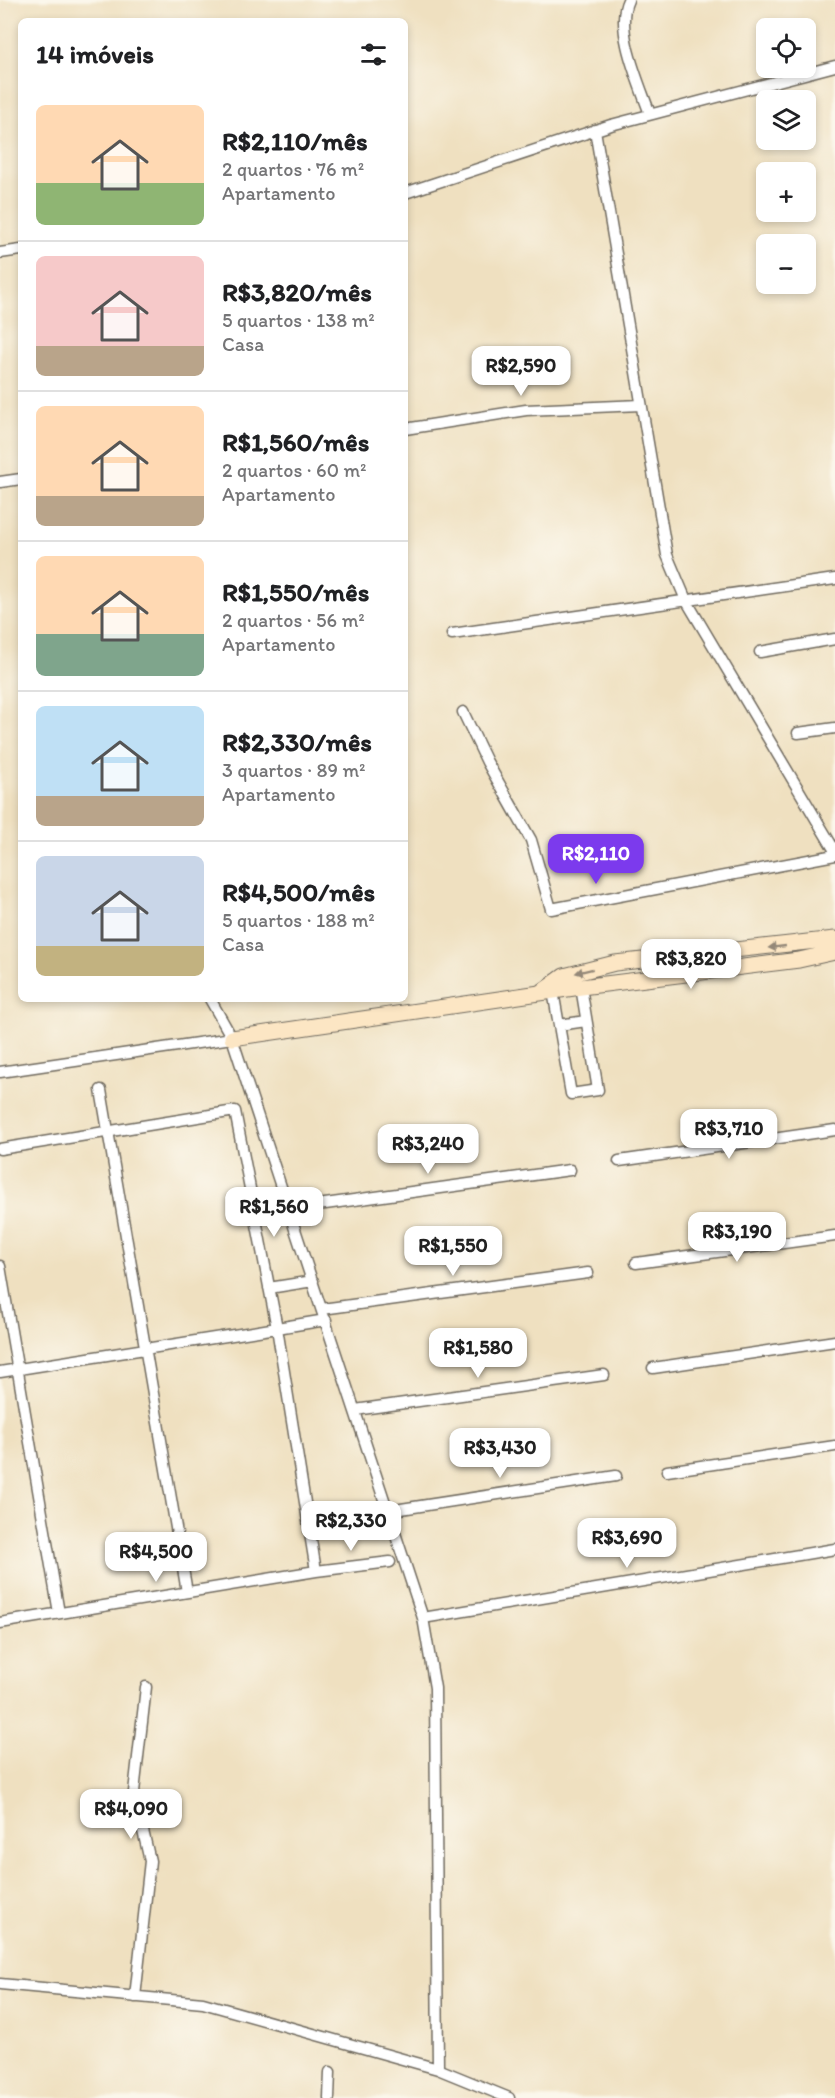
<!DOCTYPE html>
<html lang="pt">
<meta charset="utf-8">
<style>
body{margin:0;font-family:Itim,sans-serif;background:#f2f2f2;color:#202124;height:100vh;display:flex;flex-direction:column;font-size:22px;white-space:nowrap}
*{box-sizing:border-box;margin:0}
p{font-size:20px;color:#757577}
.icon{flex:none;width:33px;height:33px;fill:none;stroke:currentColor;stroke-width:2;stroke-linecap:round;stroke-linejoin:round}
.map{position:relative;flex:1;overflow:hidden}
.panel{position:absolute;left:18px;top:18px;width:390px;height:984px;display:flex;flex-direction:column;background:#fff;border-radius:9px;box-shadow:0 3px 9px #0003}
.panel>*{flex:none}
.buttons{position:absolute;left:756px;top:18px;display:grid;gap:12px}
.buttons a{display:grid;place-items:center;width:60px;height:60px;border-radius:9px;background:#fff;box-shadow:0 3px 9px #0003;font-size:30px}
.price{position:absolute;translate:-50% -51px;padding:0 14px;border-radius:12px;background:#fff;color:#222;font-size:20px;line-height:39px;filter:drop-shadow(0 2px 3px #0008)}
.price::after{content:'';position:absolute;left:50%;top:36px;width:18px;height:14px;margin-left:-9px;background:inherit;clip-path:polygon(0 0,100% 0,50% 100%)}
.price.current{background:#7c3aed;color:#fff}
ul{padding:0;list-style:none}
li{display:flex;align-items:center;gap:18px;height:150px;padding:0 18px}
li+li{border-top:2px solid #e0e0e0}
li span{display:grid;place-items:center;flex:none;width:168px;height:120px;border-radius:9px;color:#555}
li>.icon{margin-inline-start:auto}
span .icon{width:72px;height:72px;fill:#fffc;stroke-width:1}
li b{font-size:26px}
h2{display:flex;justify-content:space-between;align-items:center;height:72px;padding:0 18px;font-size:26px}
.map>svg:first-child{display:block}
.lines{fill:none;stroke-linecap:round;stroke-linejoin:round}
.street-casing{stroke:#706a5f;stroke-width:13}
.secondary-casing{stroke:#706a5f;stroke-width:17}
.street{stroke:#fff;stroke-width:10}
.secondary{stroke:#fce6c4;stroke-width:15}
.oneway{fill:#948878}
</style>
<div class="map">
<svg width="835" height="2098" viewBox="0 0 835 2098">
<rect width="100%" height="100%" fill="#fbf7ec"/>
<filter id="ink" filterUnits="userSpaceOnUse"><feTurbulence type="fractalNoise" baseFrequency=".0167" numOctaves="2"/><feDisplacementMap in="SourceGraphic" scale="12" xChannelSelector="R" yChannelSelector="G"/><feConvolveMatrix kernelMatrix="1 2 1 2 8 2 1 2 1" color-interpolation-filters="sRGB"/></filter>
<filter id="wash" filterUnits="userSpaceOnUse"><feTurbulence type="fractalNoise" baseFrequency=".008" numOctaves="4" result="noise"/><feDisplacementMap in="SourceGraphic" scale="24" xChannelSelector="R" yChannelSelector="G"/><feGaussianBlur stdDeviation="1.35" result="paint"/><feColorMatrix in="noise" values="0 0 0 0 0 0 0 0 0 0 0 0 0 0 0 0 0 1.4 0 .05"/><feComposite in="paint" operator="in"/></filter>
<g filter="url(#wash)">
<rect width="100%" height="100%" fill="#efe0c0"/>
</g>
<g filter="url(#ink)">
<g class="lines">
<g class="street-casing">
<path id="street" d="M628 0C614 29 640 85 650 114
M595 130 667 555 686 600 835 851
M405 193 611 125 835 66
M0 253 21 250
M405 429 526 410 641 405
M0 482 21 479
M452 634 835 579
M760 652 835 639
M463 712 487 762 531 840 551 909 835 855
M798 733 835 728
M553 991 571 1094 598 1090 581 987
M210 999 232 1038 423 1618 435 1688 438 2069
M559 1025 586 1021
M0 1072 232 1038
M101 1090 187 1592
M0 1149 235 1111 277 1328 0 1372
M619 1161 835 1130
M289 1209 570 1170
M636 1263 835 1236
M0 1266 59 1613
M269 1288 313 1281
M322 1309 588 1273
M653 1368 835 1341
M355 1410 604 1375
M667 1471 835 1446
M388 1511 616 1476
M316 1571 277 1328 326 1320
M423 1618 835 1549
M0 1623 316 1571 390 1562
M0 1984 203 2003 438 2069 509 2098
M135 1997 150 1861 134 1792 146 1687
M329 2098 330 2072"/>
</g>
<g class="secondary-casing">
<path id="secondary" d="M543 991 564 976 615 963 835 939
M232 1038 581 987 799 960 835 952"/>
</g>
<use href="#street" class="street"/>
<use href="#secondary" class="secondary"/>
</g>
<defs><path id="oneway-solid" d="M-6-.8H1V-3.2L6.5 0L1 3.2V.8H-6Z" transform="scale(1.5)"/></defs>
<g class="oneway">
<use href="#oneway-solid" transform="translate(777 947) rotate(174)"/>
<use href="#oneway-solid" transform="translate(584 971) rotate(166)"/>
</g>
</g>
</svg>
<div class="buttons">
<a><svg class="icon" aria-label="locate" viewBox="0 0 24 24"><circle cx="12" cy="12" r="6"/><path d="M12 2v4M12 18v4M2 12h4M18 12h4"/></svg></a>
<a><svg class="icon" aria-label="layers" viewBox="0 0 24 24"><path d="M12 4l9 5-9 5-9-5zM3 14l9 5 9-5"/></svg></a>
<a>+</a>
<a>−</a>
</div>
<b class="price" style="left:521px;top:397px">R$2,590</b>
<b class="price current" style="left:596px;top:885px">R$2,110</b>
<b class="price" style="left:691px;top:990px">R$3,820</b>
<b class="price" style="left:729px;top:1160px">R$3,710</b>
<b class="price" style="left:428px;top:1175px">R$3,240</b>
<b class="price" style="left:274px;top:1238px">R$1,560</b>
<b class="price" style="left:737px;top:1263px">R$3,190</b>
<b class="price" style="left:453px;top:1277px">R$1,550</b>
<b class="price" style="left:478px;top:1379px">R$1,580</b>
<b class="price" style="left:500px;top:1479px">R$3,430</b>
<b class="price" style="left:351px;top:1552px">R$2,330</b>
<b class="price" style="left:627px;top:1569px">R$3,690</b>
<b class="price" style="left:156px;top:1583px">R$4,500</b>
<b class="price" style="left:131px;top:1840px">R$4,090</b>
<section class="panel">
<h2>14 imóveis<svg class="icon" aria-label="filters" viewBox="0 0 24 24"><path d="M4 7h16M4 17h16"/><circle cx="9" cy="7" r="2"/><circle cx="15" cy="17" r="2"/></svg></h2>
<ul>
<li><span style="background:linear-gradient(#ffd9b3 65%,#8fb573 0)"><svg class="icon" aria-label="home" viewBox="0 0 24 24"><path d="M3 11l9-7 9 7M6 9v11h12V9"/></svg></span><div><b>R$2,110/mês</b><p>2 quartos · 76 m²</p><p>Apartamento</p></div></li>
<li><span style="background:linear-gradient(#f6c9c9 75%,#b9a48a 0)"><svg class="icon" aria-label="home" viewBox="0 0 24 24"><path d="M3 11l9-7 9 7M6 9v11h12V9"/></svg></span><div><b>R$3,820/mês</b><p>5 quartos · 138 m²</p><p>Casa</p></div></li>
<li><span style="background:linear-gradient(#ffd9b3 75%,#b9a48a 0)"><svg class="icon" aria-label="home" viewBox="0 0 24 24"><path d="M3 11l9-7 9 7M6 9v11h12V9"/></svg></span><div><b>R$1,560/mês</b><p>2 quartos · 60 m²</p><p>Apartamento</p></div></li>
<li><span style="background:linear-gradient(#ffd9b3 65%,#7fa58c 0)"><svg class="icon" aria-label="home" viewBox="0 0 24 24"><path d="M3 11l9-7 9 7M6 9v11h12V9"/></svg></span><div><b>R$1,550/mês</b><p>2 quartos · 56 m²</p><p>Apartamento</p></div></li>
<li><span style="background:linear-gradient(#bfe0f5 75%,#b9a48a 0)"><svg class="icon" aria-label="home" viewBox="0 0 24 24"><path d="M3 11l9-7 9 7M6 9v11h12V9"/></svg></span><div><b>R$2,330/mês</b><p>3 quartos · 89 m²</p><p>Apartamento</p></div></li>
<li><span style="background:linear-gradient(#c9d6e8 75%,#c2b280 0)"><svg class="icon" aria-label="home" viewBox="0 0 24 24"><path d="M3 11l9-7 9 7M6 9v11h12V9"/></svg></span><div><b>R$4,500/mês</b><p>5 quartos · 188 m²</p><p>Casa</p></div></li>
</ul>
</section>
</div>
